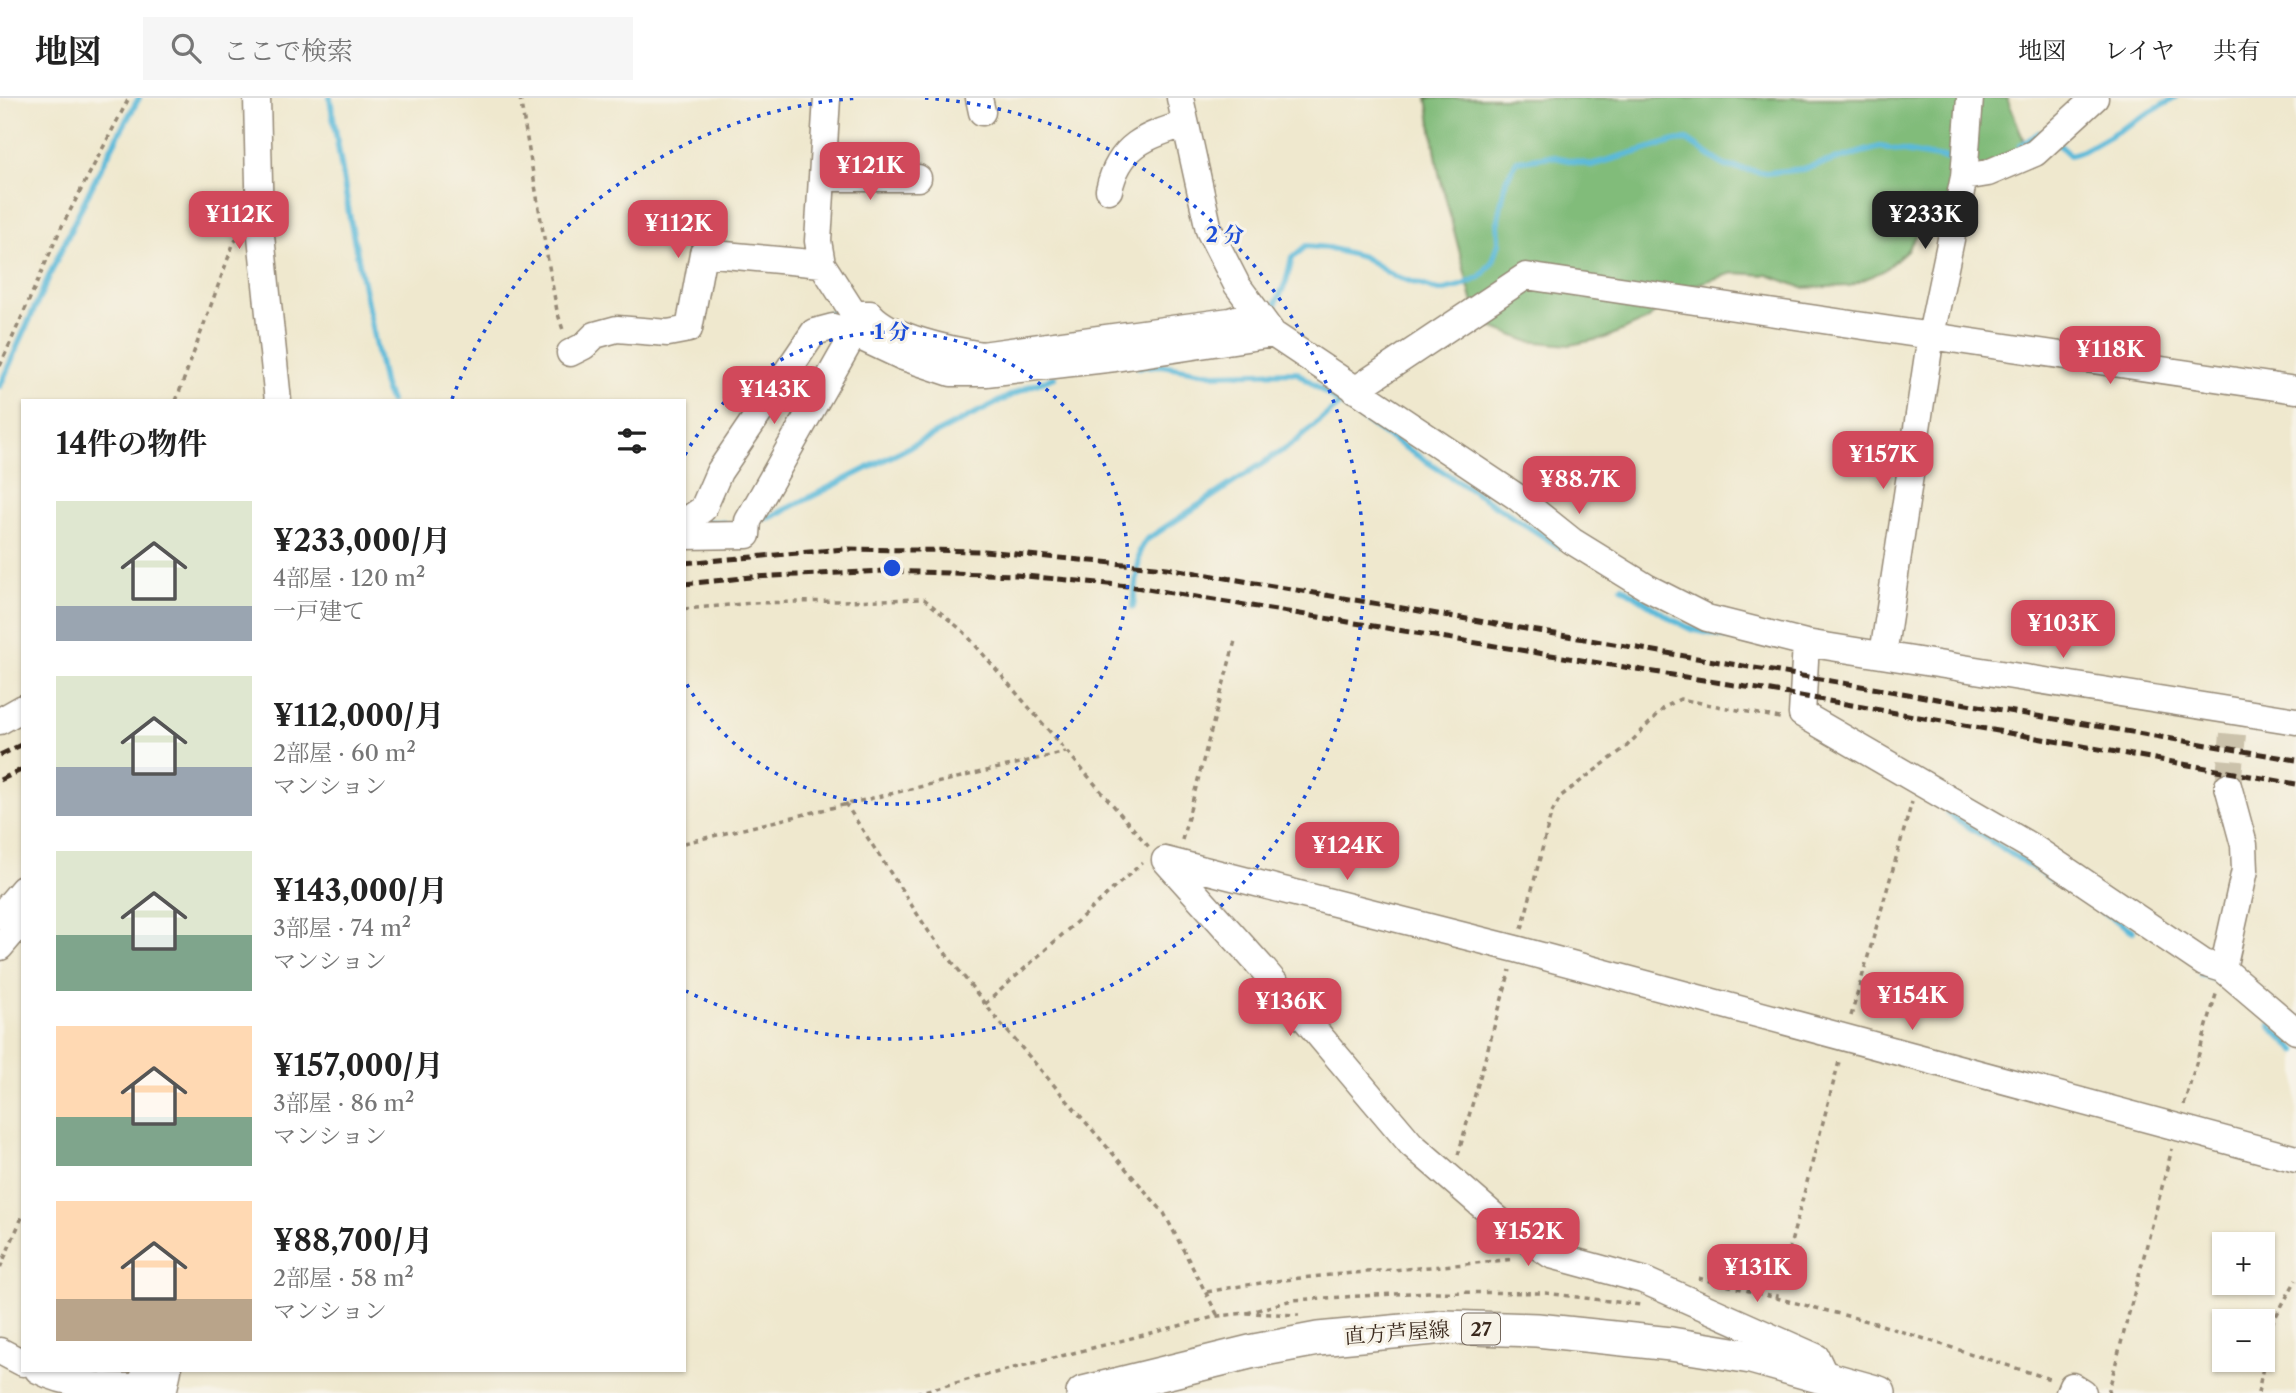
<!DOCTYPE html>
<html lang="ja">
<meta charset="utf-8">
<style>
body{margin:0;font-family:"Libre Caslon Text","Noto Serif JP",serif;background:#f6f6f6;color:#222;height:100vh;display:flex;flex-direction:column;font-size:26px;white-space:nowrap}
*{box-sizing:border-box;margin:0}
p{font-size:23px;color:#767676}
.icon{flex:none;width:38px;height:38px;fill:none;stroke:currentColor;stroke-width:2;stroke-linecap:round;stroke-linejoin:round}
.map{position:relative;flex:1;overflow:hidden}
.drawer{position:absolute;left:21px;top:301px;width:665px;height:973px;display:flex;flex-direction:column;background:#fff;border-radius:0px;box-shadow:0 2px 5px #0004}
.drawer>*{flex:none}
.buttons{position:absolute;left:2212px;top:1134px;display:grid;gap:14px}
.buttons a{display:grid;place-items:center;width:63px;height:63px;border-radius:0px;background:#fff;box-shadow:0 2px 5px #0004;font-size:35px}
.price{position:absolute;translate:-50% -60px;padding:0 16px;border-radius:14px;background:#d1495b;color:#fff;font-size:23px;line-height:46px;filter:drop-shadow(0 2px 4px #0008)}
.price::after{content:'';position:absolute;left:50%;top:42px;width:21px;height:16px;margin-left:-10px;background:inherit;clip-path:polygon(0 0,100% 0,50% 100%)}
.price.selected{background:#222;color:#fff}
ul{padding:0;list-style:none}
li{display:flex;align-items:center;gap:21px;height:175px;padding:0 35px}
li span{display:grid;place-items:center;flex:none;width:196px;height:140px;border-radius:0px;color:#555}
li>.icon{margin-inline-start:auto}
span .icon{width:84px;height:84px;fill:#fffc;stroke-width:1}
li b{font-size:30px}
h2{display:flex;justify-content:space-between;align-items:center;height:84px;padding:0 35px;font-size:30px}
header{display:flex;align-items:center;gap:42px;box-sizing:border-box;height:98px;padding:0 35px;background:#fff;border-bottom:2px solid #e0e0e0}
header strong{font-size:33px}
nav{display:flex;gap:38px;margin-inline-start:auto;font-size:24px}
.search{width:490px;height:63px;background:#f6f6f6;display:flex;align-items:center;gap:18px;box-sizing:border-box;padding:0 24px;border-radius:0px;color:#767676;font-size:26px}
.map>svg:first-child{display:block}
.forest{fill:#81bc7a;stroke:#5e734c;stroke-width:2}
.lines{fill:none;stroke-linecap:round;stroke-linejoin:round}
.stream{stroke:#5ab9d9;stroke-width:6}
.minor-tunnel{stroke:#cbc2ab;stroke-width:26;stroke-dasharray:26 13;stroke-linecap:butt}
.minor-casing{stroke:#958976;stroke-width:29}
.major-casing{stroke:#958976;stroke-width:36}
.path{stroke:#958976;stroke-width:3.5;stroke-dasharray:5 5;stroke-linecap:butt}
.minor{stroke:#fff;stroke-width:26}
.major{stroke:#fff;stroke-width:33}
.rail{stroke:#3b2a1e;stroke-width:5;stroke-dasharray:10 5;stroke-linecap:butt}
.ring{fill:none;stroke:#1d4ed8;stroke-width:3.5;stroke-dasharray:3.5 7}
.labels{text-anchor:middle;stroke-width:6;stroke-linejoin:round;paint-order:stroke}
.shield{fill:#f7f3e8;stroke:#73665b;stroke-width:2}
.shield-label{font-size:19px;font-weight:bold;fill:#3b2a1e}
.street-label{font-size:21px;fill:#3b2a1e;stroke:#f7f3e8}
.centre{fill:#1d4ed8;stroke:#f7f3e8;stroke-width:3.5}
.ring-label{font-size:21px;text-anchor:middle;font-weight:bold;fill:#1d4ed8;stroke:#f7f3e8;stroke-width:6;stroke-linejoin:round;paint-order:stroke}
</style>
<header>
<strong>地図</strong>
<div class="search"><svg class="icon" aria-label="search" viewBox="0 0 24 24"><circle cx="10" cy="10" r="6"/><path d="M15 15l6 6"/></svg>ここで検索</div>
<nav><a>地図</a><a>レイヤ</a><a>共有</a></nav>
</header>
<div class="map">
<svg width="2296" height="1295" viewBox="0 0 2296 1295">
<rect width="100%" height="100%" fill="#f7f3e8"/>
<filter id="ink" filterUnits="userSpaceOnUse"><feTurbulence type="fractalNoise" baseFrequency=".0143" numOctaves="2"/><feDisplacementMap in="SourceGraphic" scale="14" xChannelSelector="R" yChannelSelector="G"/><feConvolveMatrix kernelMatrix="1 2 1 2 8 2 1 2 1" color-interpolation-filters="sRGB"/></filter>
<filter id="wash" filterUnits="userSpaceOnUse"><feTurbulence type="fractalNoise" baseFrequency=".00686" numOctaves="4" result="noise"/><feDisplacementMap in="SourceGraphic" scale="28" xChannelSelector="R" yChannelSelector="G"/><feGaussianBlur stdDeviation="1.57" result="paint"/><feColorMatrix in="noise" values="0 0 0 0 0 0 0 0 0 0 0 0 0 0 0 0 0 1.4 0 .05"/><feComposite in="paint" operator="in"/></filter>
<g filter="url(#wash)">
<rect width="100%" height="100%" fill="#efe8ce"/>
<path class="forest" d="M1427 0H2007L2023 40 2026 62 1960 92 1936 109 1907 152 1883 173 1850 188 1803 190 1768 177 1733 175 1671 194 1649 221 1605 240 1570 247 1527 243 1486 227 1476 217 1439 75Z"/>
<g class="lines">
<path class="stream" d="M330 0 350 121 384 288 390 303
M2056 44 2070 57 2083 53 2175 0
M2020 48 2039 35
M1266 215 1274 209 1286 184 1292 160 1306 148 1328 150 1363 159 1394 178 1440 193 1461 188 1480 179 1493 163 1499 145 1498 121 1506 82 1517 63 1550 58 1591 67 1675 43 1687 42 1725 68 1766 75 1803 71 1880 49 1961 63
M814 224C822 217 834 212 845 218
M1139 269 1161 267 1214 276 1296 274 1384 336 1560 449
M0 288C43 191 86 92 139 0
M688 408 700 387
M759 421 771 419 1028 289 1055 279
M700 423 724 425
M1622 489 1673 522 1691 531 1745 543
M1133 509 1140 452 1146 442 1292 346 1341 305
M1947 715 2133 833
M2201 876 2224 885
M2270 928 2296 953"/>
</g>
</g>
<g filter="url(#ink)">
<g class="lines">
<path class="minor-tunnel" d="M2228 688 2233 636"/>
<g class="minor-casing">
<path id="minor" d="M257 0 260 128 278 303
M827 0 818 143 822 166 854 216V236L903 259 951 275H986L1115 260 1273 236
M979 0 982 14
M1180 0 1209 132 1237 187 1273 236 1517 399 1572 443 1648 490 1707 520 1806 545 2296 623
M1964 79 1988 75 2035 55 2095 0
M822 80H918
M1109 92C1119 47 1146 38 1185 26
M854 216H870C891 240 951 252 982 257L1230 223 1257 214
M570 255 584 248 595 237 617 231 668 235 689 231 703 155 822 166
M1355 292 1526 178 2296 292
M684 424 703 411 719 374 814 234 833 229 854 236 748 423 747 437 684 438
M1806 545 1802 616 2035 751 2204 865 2223 871 2296 933
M1883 557 1931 237 1964 79 1970 0
M0 623 23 610
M1165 762 1516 851 2296 1061
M1165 762 1263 871 1411 1046 1501 1124 1551 1157 1643 1182 1816 1259 1825 1278
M0 818 23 791
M0 849 23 822
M2223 871 2245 772 2244 747 2228 688
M0 1253 23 1265
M38 1272C68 1288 106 1289 139 1289L147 1272
M163 1295 168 1272
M2069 1295 2072 1288 2083 1295"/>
</g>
<g class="major-casing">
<path id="major" d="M1083 1295 1254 1253 1318 1241 1445 1229 1537 1232 1671 1246 1751 1259 1879 1295"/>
</g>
<path class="path" d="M520 0 548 163 557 213 564 235
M0 268 61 130 129 0
M176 303 234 144 239 139
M684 511 753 505 924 501 964 534 1149 749
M845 705 929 834 996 920 1164 1115 1218 1218
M1182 742 1236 539
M684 745 1066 654
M1522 831 1551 716 1561 698 1626 649 1665 609 1680 601 1780 620
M985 906 1142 765
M1851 918 1912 704
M2184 1007 2217 893
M1458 1057 1510 872
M0 1170 23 1117
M1698 1180 1875 1225 2050 1281
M1207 1194C1308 1174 1412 1173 1514 1161
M1776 1201 1840 960
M1247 1215 1292 1202 1428 1194 1545 1195 1641 1207
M916 1295 1218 1218 1247 1215 1299 1217
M2108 1295 2172 1051
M2258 1295 2271 1227 2296 1182"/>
<use href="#minor" class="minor"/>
<use href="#major" class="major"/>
<path class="rail" d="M684 465 844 451 984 453 1167 470 2296 662
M684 486 752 479 885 473 1016 477 1129 488 1795 597 2296 686
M0 657 23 646
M0 682 23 671"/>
</g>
</g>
<g class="ring">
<path d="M685 357A236 236 0 1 1 685 583"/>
<path d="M452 301A471 471 0 0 1 859 0M925 0A471 471 0 1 1 686 893"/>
</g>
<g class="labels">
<rect class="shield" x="1462" y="1215.5" width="38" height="31" rx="5"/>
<g class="shield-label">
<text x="1481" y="1238">27</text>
</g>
<g class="street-label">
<text transform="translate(1397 1235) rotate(-4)" y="7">直方芦屋線</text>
</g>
</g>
<circle cx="892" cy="470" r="10" class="centre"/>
<g class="ring-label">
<text x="1225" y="144">2 分</text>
<text x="892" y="241">1 分</text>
</g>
</svg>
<div class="buttons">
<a>+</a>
<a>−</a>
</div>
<b class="price" style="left:870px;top:104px">¥121K</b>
<b class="price" style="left:239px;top:153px">¥112K</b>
<b class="price selected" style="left:1925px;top:153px">¥233K</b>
<b class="price" style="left:678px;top:162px">¥112K</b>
<b class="price" style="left:2110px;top:288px">¥118K</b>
<b class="price" style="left:774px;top:328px">¥143K</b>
<b class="price" style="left:1883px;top:393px">¥157K</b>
<b class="price" style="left:1579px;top:418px">¥88.7K</b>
<b class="price" style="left:2063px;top:562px">¥103K</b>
<b class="price" style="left:1347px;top:784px">¥124K</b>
<b class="price" style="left:1912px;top:934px">¥154K</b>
<b class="price" style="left:1290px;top:940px">¥136K</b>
<b class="price" style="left:1528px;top:1170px">¥152K</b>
<b class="price" style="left:1757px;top:1206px">¥131K</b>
<section class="drawer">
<h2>14件の物件<svg class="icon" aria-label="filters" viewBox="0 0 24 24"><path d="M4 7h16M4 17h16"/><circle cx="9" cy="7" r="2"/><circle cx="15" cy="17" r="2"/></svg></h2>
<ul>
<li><span style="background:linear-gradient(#dfe7d0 75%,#9aa5b1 0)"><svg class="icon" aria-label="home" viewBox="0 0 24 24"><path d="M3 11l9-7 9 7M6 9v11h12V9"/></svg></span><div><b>¥233,000/月</b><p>4部屋 · 120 m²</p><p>一戸建て</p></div></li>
<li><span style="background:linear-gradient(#dfe7d0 65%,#9aa5b1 0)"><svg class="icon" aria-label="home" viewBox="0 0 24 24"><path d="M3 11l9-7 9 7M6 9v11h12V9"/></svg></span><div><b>¥112,000/月</b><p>2部屋 · 60 m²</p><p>マンション</p></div></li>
<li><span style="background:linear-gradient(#dfe7d0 60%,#7fa58c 0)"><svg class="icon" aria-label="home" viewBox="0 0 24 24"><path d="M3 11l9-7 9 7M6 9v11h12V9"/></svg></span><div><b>¥143,000/月</b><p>3部屋 · 74 m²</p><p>マンション</p></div></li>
<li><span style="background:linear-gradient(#ffd9b3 65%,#7fa58c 0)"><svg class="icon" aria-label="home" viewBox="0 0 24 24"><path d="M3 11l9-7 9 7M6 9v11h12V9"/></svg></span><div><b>¥157,000/月</b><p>3部屋 · 86 m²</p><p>マンション</p></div></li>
<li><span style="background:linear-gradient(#ffd9b3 70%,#b9a48a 0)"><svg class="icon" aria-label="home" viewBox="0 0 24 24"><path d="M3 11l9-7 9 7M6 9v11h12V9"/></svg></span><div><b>¥88,700/月</b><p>2部屋 · 58 m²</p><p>マンション</p></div></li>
</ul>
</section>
</div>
